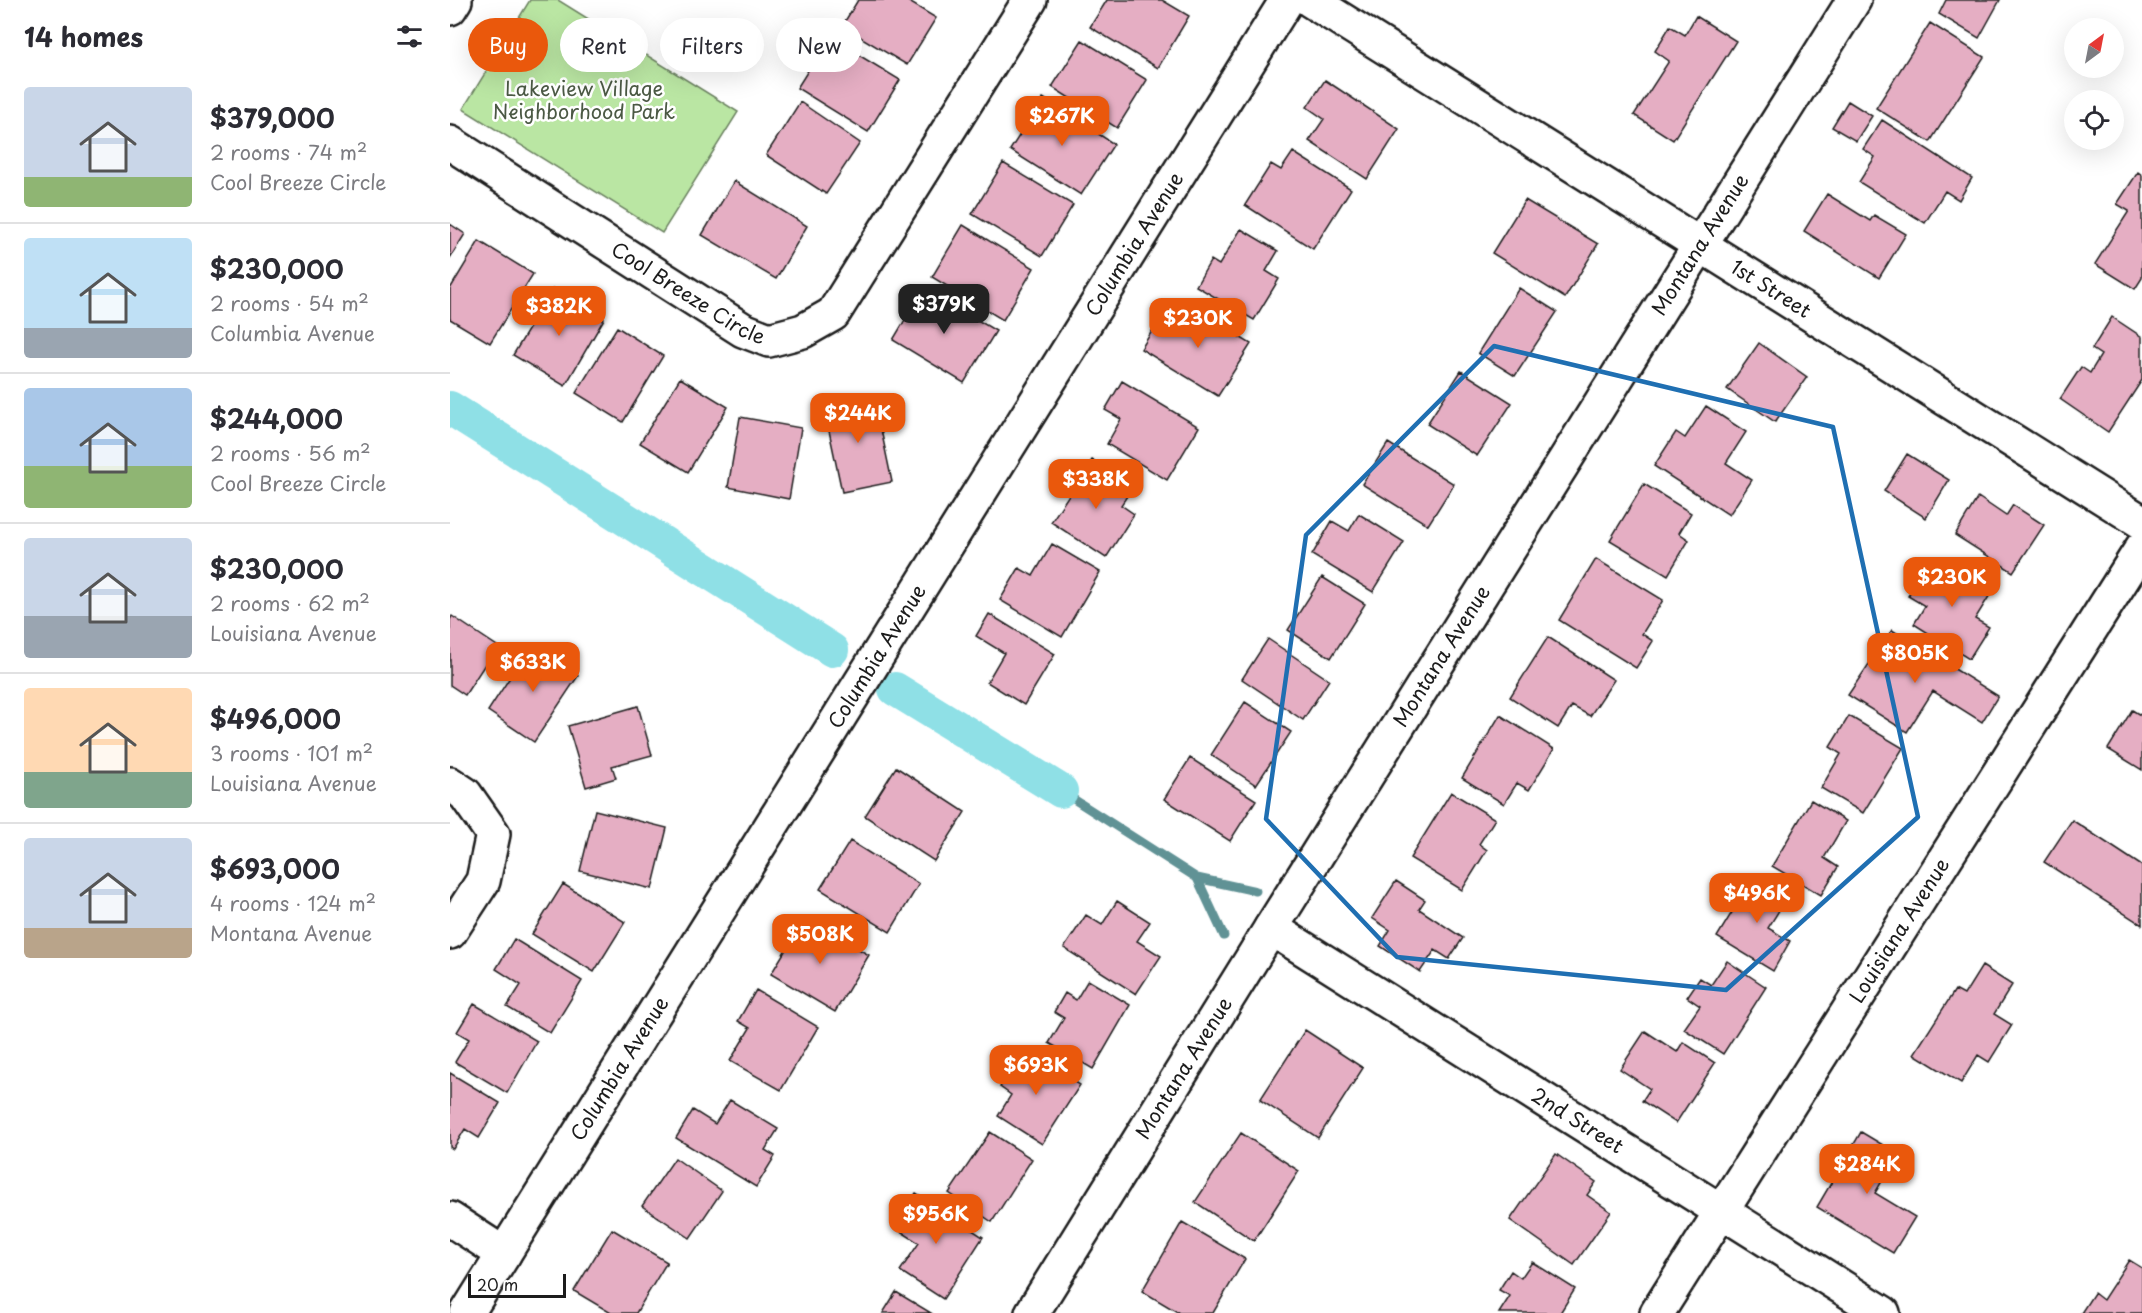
<!DOCTYPE html>
<meta charset="utf-8">
<style>
body{margin:0;font-family:"Playpen Sans",sans-serif;background:#f7f7f7;color:#2b2b33;height:100vh;display:flex;flex-direction:column;font-size:22px;white-space:nowrap}
*{box-sizing:border-box;margin:0}
p{font-size:20px;color:#7c7c81}
.icon{flex:none;width:33px;height:33px;fill:none;stroke:currentColor;stroke-width:2;stroke-linecap:round;stroke-linejoin:round}
.map{position:relative;flex:1;overflow:hidden}
.drawer{display:flex;flex-direction:column;background:#fff;width:450px}
.drawer>*{flex:none}
.top-card{position:absolute;left:18px;top:18px;width:570px;height:54px;display:flex;gap:12px}
.needle{width:39px;rotate:32deg}
.controls{position:absolute;left:1614px;top:18px;display:grid;gap:12px}
.controls a{display:grid;place-items:center;width:60px;height:60px;border-radius:50%;background:#fff;box-shadow:0 6px 24px #0002;font-size:30px}
.scale{position:absolute;left:18px;bottom:15px;width:98px;box-sizing:border-box;padding-left:6px;border:3px solid #1c1c1c;border-top:0;font-size:16px;line-height:21px;white-space:nowrap;color:#1c1c1c;-webkit-text-stroke:4px #fff;paint-order:stroke}
.price{position:absolute;translate:-50% -51px;padding:0 14px;border-radius:12px;background:#ea580c;color:#fff;font-size:20px;line-height:39px;filter:drop-shadow(0 2px 3px #0008)}
.price::after{content:'';position:absolute;left:50%;top:36px;width:18px;height:14px;margin-left:-9px;background:inherit;clip-path:polygon(0 0,100% 0,50% 100%)}
.price.current{background:#222;color:#fff}
ul{padding:0;list-style:none}
li{display:flex;align-items:center;gap:18px;height:150px;padding:0 24px}
li+li{border-top:2px solid #e1e1e2}
li span{display:grid;place-items:center;flex:none;width:168px;height:120px;border-radius:6px;color:#555}
li>.icon{margin-inline-start:auto}
span .icon{width:72px;height:72px;fill:#fffc;stroke-width:1}
li b{font-size:26px}
h2{display:flex;justify-content:space-between;align-items:center;height:72px;padding:0 24px;font-size:26px}
.chip{padding:0 21px;border-radius:27px;background:#fff;box-shadow:0 6px 24px #0002;font-size:21px;line-height:54px}
.chip.current{background:#ea580c;color:#fff}
main{display:flex;flex:1;min-height:0}
.map>svg:first-child{display:block}
.green{fill:#bae6a3;stroke:#6b8160;stroke-width:1.5}
.lines{fill:none;stroke-linecap:round;stroke-linejoin:round}
.stream{stroke:#619295;stroke-width:9}
.canal{stroke:#8fe0e6;stroke-width:34}
.building{fill:#e5aec3;stroke:#1c1c1c;stroke-width:1.5}
.minor-casing{stroke:#1c1c1c;stroke-width:38}
.minor{stroke:#fff;stroke-width:33}
.marked{fill:none;stroke:#1f6fb2;stroke-width:4.5;stroke-linejoin:round}
.labels{text-anchor:middle;stroke-width:5;stroke-linejoin:round;paint-order:stroke}
.park-label{font-size:20px;fill:#4b5944;stroke:#fff}
.street-label{font-size:20px;fill:#1c1c1c;stroke:#fff}
</style>
<main>
<section class="drawer">
<h2>14 homes<svg class="icon" aria-label="filters" viewBox="0 0 24 24"><path d="M4 7h16M4 17h16"/><circle cx="9" cy="7" r="2"/><circle cx="15" cy="17" r="2"/></svg></h2>
<ul>
<li><span style="background:linear-gradient(#c9d6e8 75%,#8fb573 0)"><svg class="icon" aria-label="home" viewBox="0 0 24 24"><path d="M3 11l9-7 9 7M6 9v11h12V9"/></svg></span><div><b>$379,000</b><p>2 rooms · 74 m²</p><p>Cool Breeze Circle</p></div></li>
<li><span style="background:linear-gradient(#bfe0f5 75%,#9aa5b1 0)"><svg class="icon" aria-label="home" viewBox="0 0 24 24"><path d="M3 11l9-7 9 7M6 9v11h12V9"/></svg></span><div><b>$230,000</b><p>2 rooms · 54 m²</p><p>Columbia Avenue</p></div></li>
<li><span style="background:linear-gradient(#a9c7e8 65%,#8fb573 0)"><svg class="icon" aria-label="home" viewBox="0 0 24 24"><path d="M3 11l9-7 9 7M6 9v11h12V9"/></svg></span><div><b>$244,000</b><p>2 rooms · 56 m²</p><p>Cool Breeze Circle</p></div></li>
<li><span style="background:linear-gradient(#c9d6e8 65%,#9aa5b1 0)"><svg class="icon" aria-label="home" viewBox="0 0 24 24"><path d="M3 11l9-7 9 7M6 9v11h12V9"/></svg></span><div><b>$230,000</b><p>2 rooms · 62 m²</p><p>Louisiana Avenue</p></div></li>
<li><span style="background:linear-gradient(#ffd9b3 70%,#7fa58c 0)"><svg class="icon" aria-label="home" viewBox="0 0 24 24"><path d="M3 11l9-7 9 7M6 9v11h12V9"/></svg></span><div><b>$496,000</b><p>3 rooms · 101 m²</p><p>Louisiana Avenue</p></div></li>
<li><span style="background:linear-gradient(#c9d6e8 75%,#b9a48a 0)"><svg class="icon" aria-label="home" viewBox="0 0 24 24"><path d="M3 11l9-7 9 7M6 9v11h12V9"/></svg></span><div><b>$693,000</b><p>4 rooms · 124 m²</p><p>Montana Avenue</p></div></li>
</ul>
</section>
<div class="map">
<svg width="1692" height="1313" viewBox="0 0 1692 1313">
<rect width="100%" height="100%" fill="#fff"/>
<filter id="ink" filterUnits="userSpaceOnUse"><feTurbulence type="fractalNoise" baseFrequency=".0167" numOctaves="2"/><feDisplacementMap in="SourceGraphic" scale="12" xChannelSelector="R" yChannelSelector="G"/><feConvolveMatrix kernelMatrix="1 2 1 2 8 2 1 2 1" color-interpolation-filters="sRGB"/></filter>
<g filter="url(#ink)">
<path class="green" d="M80 0H108L288 112 212 233 13 109Z"/>
<g class="lines">
<path class="stream" d="M611 791 747 878 806 891
M747 878 774 936"/>
<path class="canal" d="M0 408 382 650
M445 689 611 791"/>
</g>
<path class="building" d="M408 0H456L486 18 457 65 392 26Z
M657 0H712L739 16 708 68 640 27Z
M1496 0H1550L1529 38 1489 14Z
M1246 16 1286 41 1223 140 1184 115 1219 61 1205 51 1220 26 1235 35Z
M1480 23 1534 57 1480 142 1426 108Z
M379 37 450 80 418 132 347 88Z
M632 40 697 80 667 128 602 87Z
M875 80 949 129 917 179 859 141 874 119 857 107Z
M593 98 664 144 631 195 560 150Z
M1398 101 1422 116 1406 141 1382 127Z
M350 102 410 143 376 194 316 155Z
M1432 120 1522 178 1509 200 1495 191 1475 223 1409 182 1425 157 1413 149Z
M843 152 901 189 863 249 795 205 821 164 831 170Z
M553 163 623 205 592 256 522 214Z
M1688 172 1692 175V278L1685 289 1645 264 1679 211 1667 204Z
M284 181 357 226 326 279 252 235Z
M1377 194 1420 221 1424 215 1456 234 1429 278 1354 231Z
M1075 200 1148 244 1115 298 1042 253Z
M0 224 15 234 0 258Z
M513 225 584 268 553 320 482 277Z
M791 229 828 251 816 271 829 279 804 320 746 286 761 260 769 265Z
M29 241 83 274 40 343 0 319V289Z
M474 288 546 331 514 383 443 340Z
M1069 288 1107 312 1065 376 1028 353Z
M103 289 154 319 115 386 63 355Z
M739 306 801 344 768 396 691 349 710 318 726 328Z
M1662 317 1692 337V380L1658 432 1610 399 1631 367 1640 373 1651 355 1642 349Z
M167 327 213 356 173 422 126 393Z
M1309 343 1357 377 1325 422 1277 389Z
M1011 371 1062 403 1027 456 977 424Z
M230 378 278 407 238 472 190 443Z
M672 381 749 427 717 480 657 444 671 419 655 410Z
M424 396 442 482 392 492 374 407Z
M1256 406 1296 432 1276 463 1302 480 1279 515 1204 466 1226 432 1235 438Z
M290 417 351 428 339 499 278 487Z
M938 443 1004 484 978 525 912 484Z
M1457 454 1499 480 1476 518 1434 491Z
M642 460 683 487 671 505 684 514 656 558 601 522Z
M1194 484 1241 513 1229 533 1239 540 1218 575 1160 540Z
M1528 497 1556 516 1563 505 1594 525 1563 572 1505 535Z
M909 514 954 542 923 592 862 555 882 521 899 531Z
M602 544 650 572 612 637 550 600 569 568 583 576Z
M1146 559 1213 600 1192 634 1203 641 1186 668 1109 620Z
M1502 563 1543 590 1525 619 1539 627 1519 659 1464 624 1475 606 1458 596 1477 565 1494 577Z
M872 577 915 604 881 658 838 630Z
M539 614 605 654 574 705 537 682 554 653 526 636Z
M2 616 47 646 15 695 0 685V620Z
M1442 630 1548 696 1532 722 1483 691 1457 732 1398 695Z
M1098 637 1164 680 1140 716 1122 706 1108 728 1060 697Z
M818 639 879 680 853 720 792 679Z
M81 645 128 676 84 742 38 711Z
M795 702 841 732 806 785 761 755Z
M188 706 202 755 162 766 166 778 136 787 118 726Z
M1682 710 1692 716V770L1658 749Z
M1050 715 1104 749 1079 790 1067 783 1054 804 1012 778Z
M1399 716 1453 748 1413 813 1371 788 1391 754 1380 747Z
M740 758 806 800 780 841 714 799Z
M446 767 515 812 484 861 415 816Z
M1001 792 1045 819 1029 844 1037 850 1012 890 960 858Z
M1361 800 1396 821 1374 858 1388 867 1371 895 1322 866Z
M145 810 217 828 202 889 130 871Z
M1622 820 1692 866V925L1594 862Z
M400 841 469 884 440 932 370 889Z
M1304 876 1338 896 1318 928 1340 941 1323 971 1267 937Z
M946 881 975 900 969 909 1013 938 999 959 985 950 970 972 930 946 940 930 922 918Z
M113 884 175 922 144 972 82 934Z
M667 901 700 922 687 941 711 956 686 994 614 948 636 915 652 925Z
M355 918 419 955 385 1012 321 974Z
M64 939 132 981 100 1033 57 1007 71 985 46 969Z
M1277 961 1316 987 1273 1054 1234 1029 1250 1006 1237 997 1250 978 1261 985Z
M1532 966 1562 985 1544 1014 1562 1025 1539 1062 1528 1055 1511 1083 1464 1054 1505 990 1514 995Z
M638 980 680 1005 643 1069 599 1043 614 1018 604 1012 615 993 626 1000Z
M306 990 368 1027 331 1090 280 1061 300 1028 288 1021Z
M24 1004 87 1041 57 1093 5 1062 19 1039 7 1032Z
M855 1030 913 1068 868 1138 810 1100Z
M1195 1031 1227 1052 1233 1042 1265 1063 1226 1123 1192 1101 1200 1089 1170 1069Z
M574 1049 630 1085 592 1144 548 1116 561 1095 550 1087Z
M0 1073 50 1103 29 1138 15 1129 3 1149 0 1147Z
M280 1100 328 1129 315 1150 325 1156 306 1187 226 1138 243 1110 265 1124Z
M540 1132 582 1159 542 1222 499 1193Z
M1411 1132 1448 1154 1425 1193 1465 1217 1443 1253 1367 1207Z
M791 1133 849 1171 804 1241 745 1202Z
M1106 1154 1146 1182 1137 1195 1161 1212 1124 1265 1060 1220Z
M225 1158 272 1191 240 1238 192 1206Z
M466 1193 533 1237 493 1299 450 1271 469 1243 444 1227Z
M732 1222 795 1259 763 1313H729L692 1291Z
M162 1229 217 1262 186 1313H161L124 1291Z
M1679 1260 1692 1268V1313H1631L1644 1293 1653 1300Z
M1082 1262 1125 1289 1110 1313H1049L1060 1296 1049 1290 1061 1271 1071 1278Z
M446 1292 481 1313H433Z"/>
<g class="lines">
<g class="minor-casing">
<g id="minor">
<path id="s1" d="M860 0 1692 522"/>
<path d="M0 8 5 0"/>
<path id="s2" d="M0 143 293 330 319 340 353 331 383 314 580 0"/>
<path d="M0 784 15 794 43 834 33 881 0 932"/>
<path id="s3" d="M821 928 1433 1313"/>
<path d="M0 1219 54 1254"/>
<path id="s4" d="M17 1313 837 0"/>
<path id="s5" d="M582 1313 821 928 1404 0"/>
<path id="s6" d="M1207 1313 1692 548"/>
</g>
</g>
<use href="#minor" class="minor"/>
</g>
</g>
<path class="marked" d="M1044 346 1383 427 1468 817 1276 990 947 957 816 819 856 535Z"/>
<g class="labels">
<g class="park-label">
<text x="134" y="96">Lakeview Village<tspan x="134" dy="23">Neighborhood Park</tspan></text>
</g>
<g class="street-label">
<text dy="7" stroke="none"><textPath href="#s4" startOffset="1260">Columbia Avenue</textPath></text>
<text dy="7" stroke="none"><textPath href="#s5" startOffset="1260">Montana Avenue</textPath></text>
<text dy="7" stroke="none"><textPath href="#s1" startOffset="544">1st Street</textPath></text>
<text dy="7" stroke="none"><textPath href="#s2" startOffset="282">Cool Breeze Circle</textPath></text>
<text dy="7" stroke="none"><textPath href="#s5" startOffset="774">Montana Avenue</textPath></text>
<text dy="7" stroke="none"><textPath href="#s4" startOffset="774">Columbia Avenue</textPath></text>
<text dy="7" stroke="none"><textPath href="#s6" startOffset="453">Louisiana Avenue</textPath></text>
<text dy="7" stroke="none"><textPath href="#s5" startOffset="288">Montana Avenue</textPath></text>
<text dy="7" stroke="none"><textPath href="#s4" startOffset="288">Columbia Avenue</textPath></text>
<text dy="7" stroke="none"><textPath href="#s3" startOffset="362">2nd Street</textPath></text>
</g>
</g>
</svg>
<div class="controls">
<a><svg class="needle" viewBox="-14 -14 28 28"><path d="M0-13l5 13h-10z" fill="#e53935"/><path d="M0 13l5-13h-10z" fill="#7c7c81"/></svg></a>
<a><svg class="icon" aria-label="locate" viewBox="0 0 24 24"><circle cx="12" cy="12" r="6"/><path d="M12 2v4M12 18v4M2 12h4M18 12h4"/></svg></a>
</div>
<div class="scale">20 m</div>
<b class="price" style="left:612px;top:147px">$267K</b>
<b class="price current" style="left:494px;top:335px">$379K</b>
<b class="price" style="left:109px;top:337px">$382K</b>
<b class="price" style="left:748px;top:349px">$230K</b>
<b class="price" style="left:408px;top:444px">$244K</b>
<b class="price" style="left:646px;top:510px">$338K</b>
<b class="price" style="left:1502px;top:608px">$230K</b>
<b class="price" style="left:1465px;top:684px">$805K</b>
<b class="price" style="left:83px;top:693px">$633K</b>
<b class="price" style="left:1307px;top:924px">$496K</b>
<b class="price" style="left:370px;top:965px">$508K</b>
<b class="price" style="left:586px;top:1096px">$693K</b>
<b class="price" style="left:1417px;top:1195px">$284K</b>
<b class="price" style="left:486px;top:1245px">$956K</b>
<div class="top-card">
<a class="chip current">Buy</a>
<a class="chip">Rent</a>
<a class="chip">Filters</a>
<a class="chip">New</a>
</div>
</div>
</main>
